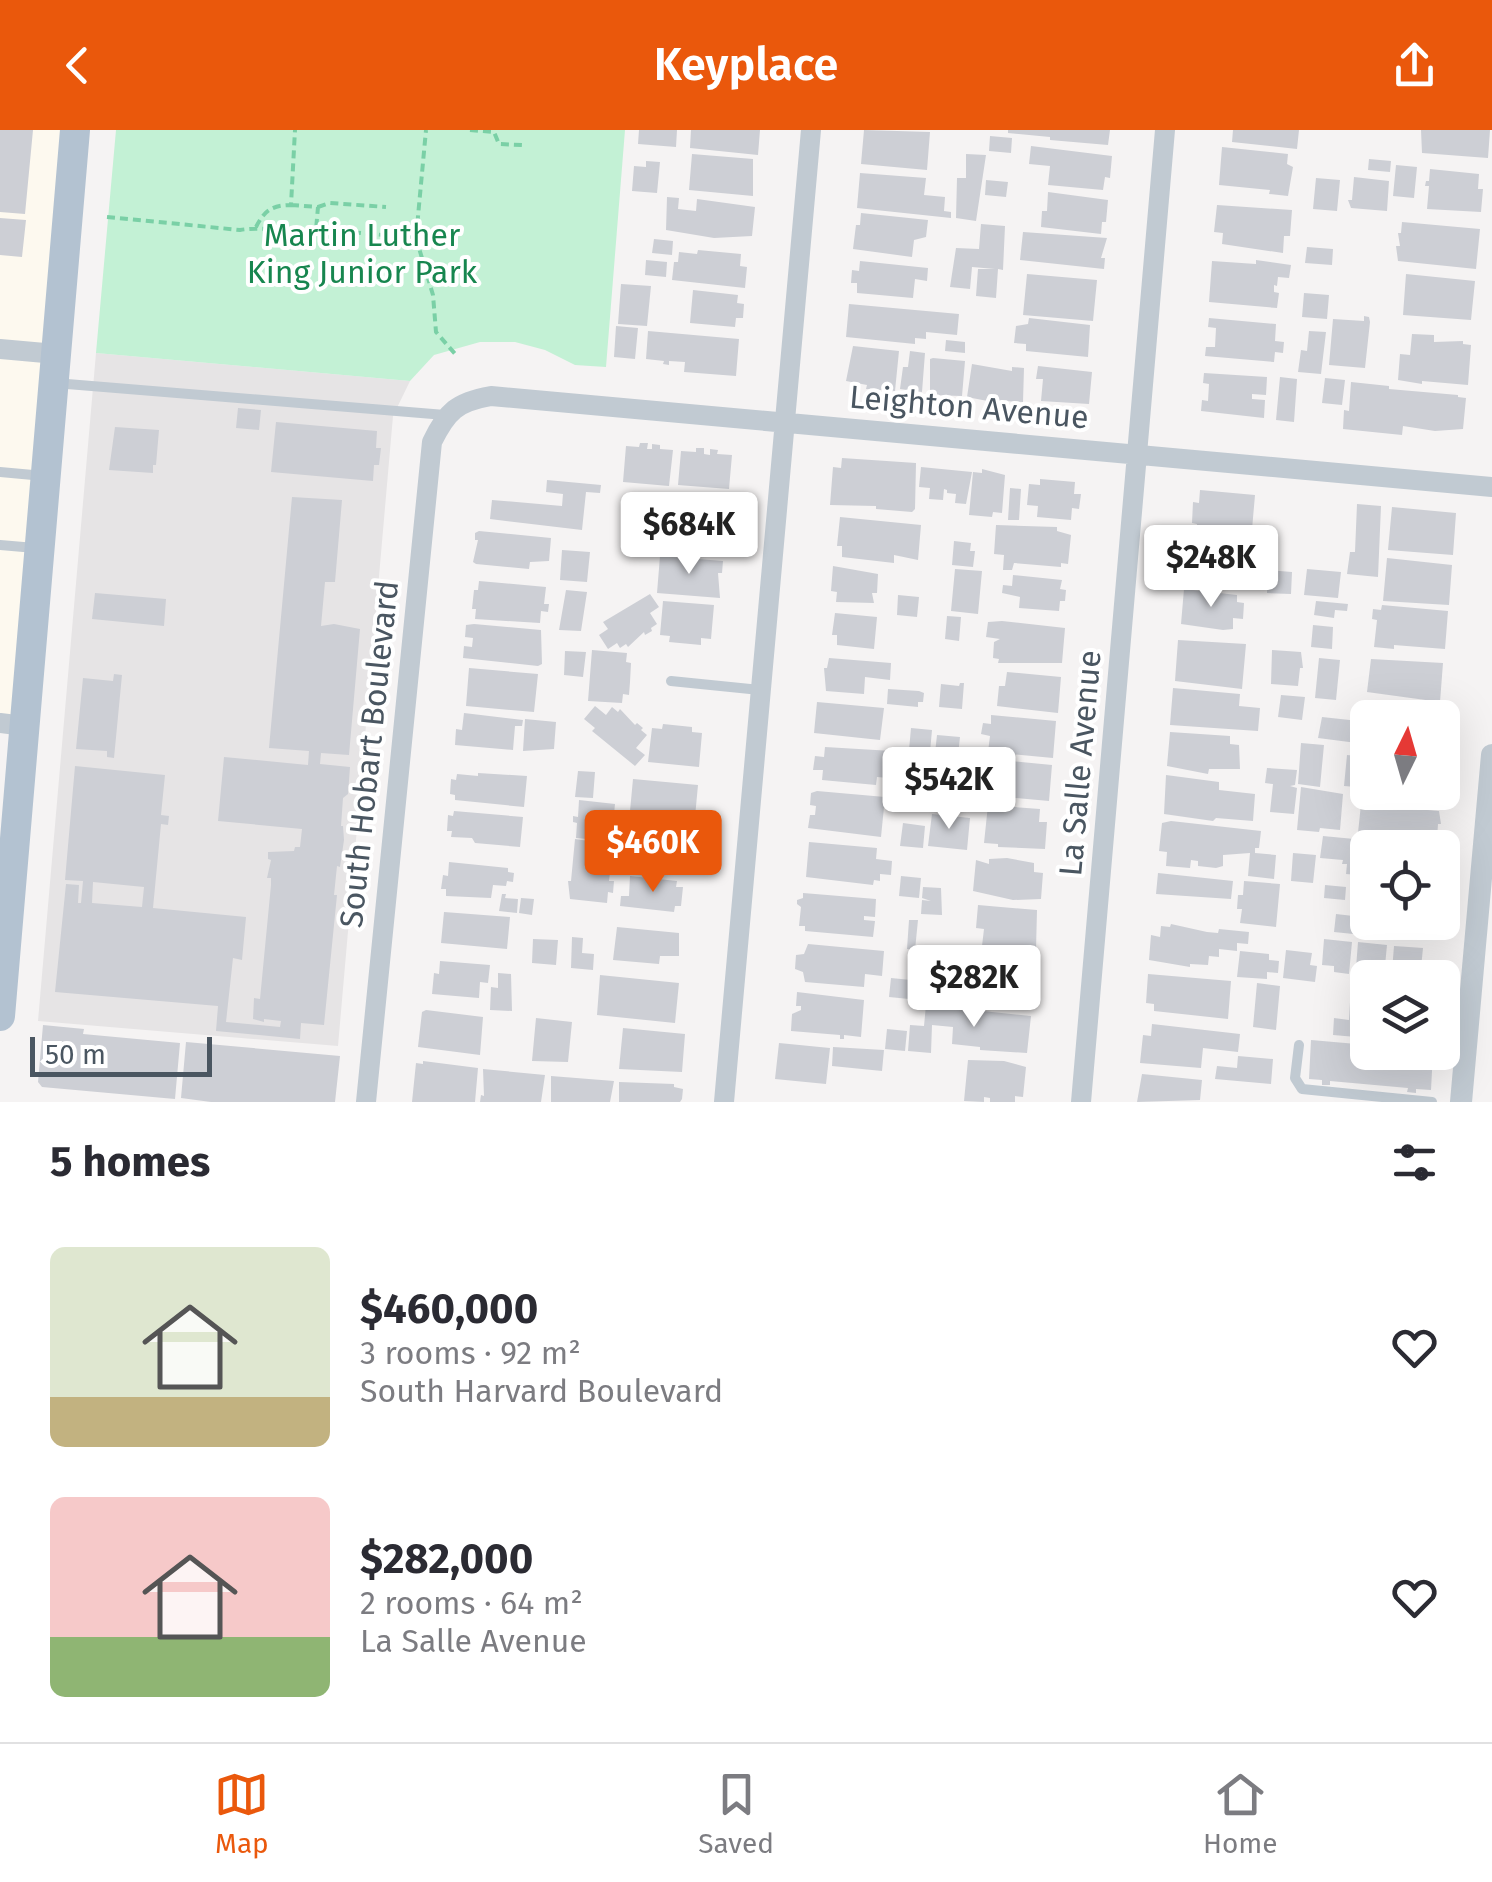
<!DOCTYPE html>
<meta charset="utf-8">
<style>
body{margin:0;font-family:"Fira Sans",sans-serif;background:#f7f7f7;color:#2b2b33;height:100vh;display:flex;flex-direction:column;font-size:38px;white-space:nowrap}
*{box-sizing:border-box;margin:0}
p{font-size:32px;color:#7c7c81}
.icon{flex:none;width:55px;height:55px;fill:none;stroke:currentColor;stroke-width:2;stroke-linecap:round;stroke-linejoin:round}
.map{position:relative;height:972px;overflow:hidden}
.sheet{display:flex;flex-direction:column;background:#fff;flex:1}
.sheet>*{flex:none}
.needle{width:65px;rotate:5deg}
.tools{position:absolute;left:1350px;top:570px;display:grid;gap:20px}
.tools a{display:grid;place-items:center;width:110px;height:110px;border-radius:15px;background:#fff;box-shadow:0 10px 40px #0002;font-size:50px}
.scale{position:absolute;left:30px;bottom:25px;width:182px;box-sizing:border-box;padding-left:10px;border:5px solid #4a5661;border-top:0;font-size:28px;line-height:35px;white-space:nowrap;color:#4a5661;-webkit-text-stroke:8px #fff;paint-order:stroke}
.price{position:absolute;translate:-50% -85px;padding:0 22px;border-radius:10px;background:#fff;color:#222;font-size:32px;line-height:65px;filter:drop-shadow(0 2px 5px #0008)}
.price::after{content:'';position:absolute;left:50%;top:60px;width:30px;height:22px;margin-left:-15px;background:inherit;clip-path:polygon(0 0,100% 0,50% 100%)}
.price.current{background:#ea580c;color:#fff}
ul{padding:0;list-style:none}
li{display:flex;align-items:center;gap:30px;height:250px;padding:0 50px}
li span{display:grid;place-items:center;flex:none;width:280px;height:200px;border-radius:15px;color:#555}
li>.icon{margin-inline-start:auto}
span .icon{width:120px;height:120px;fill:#fffc;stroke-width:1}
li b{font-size:42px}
h2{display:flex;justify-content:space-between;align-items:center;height:120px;padding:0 50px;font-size:42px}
header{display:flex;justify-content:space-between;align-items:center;height:130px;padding:0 50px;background:#ea580c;color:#fff;font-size:45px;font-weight:600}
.tab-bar{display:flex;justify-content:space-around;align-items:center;height:140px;border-top:2px solid #e1e1e2;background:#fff;font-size:28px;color:#7c7c81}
.tab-bar a{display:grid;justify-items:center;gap:5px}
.tab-bar .current{color:#ea580c}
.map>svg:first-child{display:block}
.commercial{fill:#fdf9ef}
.education{fill:#e6e4e5}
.green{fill:#c3f1d5}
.building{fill:#cdcfd5;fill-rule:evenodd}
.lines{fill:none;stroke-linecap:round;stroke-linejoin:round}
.path{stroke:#7ad0a6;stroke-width:4;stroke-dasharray:8 5;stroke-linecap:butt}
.service{stroke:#c1cad2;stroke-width:10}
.minor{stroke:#c1cad2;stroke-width:20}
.tertiary{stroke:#c1cad2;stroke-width:22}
.primary{stroke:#b3c2d1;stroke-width:30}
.labels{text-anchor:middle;stroke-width:8;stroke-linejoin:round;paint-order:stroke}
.park-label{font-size:32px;fill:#17864f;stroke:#fff}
.street-label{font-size:32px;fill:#4a5661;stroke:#fff}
</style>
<header><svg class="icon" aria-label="back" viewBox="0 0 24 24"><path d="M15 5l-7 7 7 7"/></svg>Keyplace<svg class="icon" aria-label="share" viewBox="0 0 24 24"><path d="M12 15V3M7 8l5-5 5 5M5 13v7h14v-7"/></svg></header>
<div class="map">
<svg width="1492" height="972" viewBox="0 0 1492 972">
<rect width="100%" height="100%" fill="#f5f3f3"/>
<path class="commercial" d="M0 0H75L24 596 0 593Z"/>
<path class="education" d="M96 223 410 251 393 286 338 916 38 891Z"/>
<path class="green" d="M116 0H625L606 237 575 235 545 220 515 212H480L434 225 410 251 96 223Z"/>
<path class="building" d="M0 0H33L25 84 0 82Z
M639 0H677L676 17 638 14Z
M691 0H760L758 25 690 18Z
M864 0 930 2 927 40 861 34Z
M1008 0H1110L1108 15 1050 10V7L1008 3Z
M1233 0H1299L1297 19 1232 12Z
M1421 0H1490L1488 28 1422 23Z
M990 6 1012 8 1011 23 989 21Z
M1031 16 1112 26 1110 48 1105 47 1103 60 1048 55 1050 36 1029 34Z
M1222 17 1288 24 1287 34 1293 37 1288 66 1269 64 1270 60 1219 55Z
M692 24 753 29V66L689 60Z
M966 24 986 25 976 91 956 88 957 48H966Z
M1369 29 1391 31 1390 42 1368 40Z
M646 31 660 32 657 63 632 61 634 36 646 37Z
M1396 35 1417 37 1414 68 1393 66Z
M1430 39 1479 44 1478 59H1483L1481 82 1427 79 1429 56H1425L1426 51H1429Z
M860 43 926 48 924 65 945 67 944 81 951 82V88L857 78Z
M1354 47 1389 51 1387 81 1351 78 1348 70H1352Z
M1316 48 1340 50 1337 81 1313 79Z
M986 50 1008 52 1006 67 985 65Z
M1048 62 1108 70 1106 92H1102L1101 104 1041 97 1042 81H1047Z
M667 67 679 68 678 79 696 81 697 69 755 77 752 106 714 108 666 100Z
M1217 75 1292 80 1290 106H1284L1283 123 1222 114 1223 103 1214 102Z
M861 83 928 90 926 107 914 110 912 127 853 119 856 95H860Z
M0 88 26 90 22 127 0 125Z
M1402 92 1480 99 1476 139 1398 131 1396 116H1400L1398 103H1401Z
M981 94 1005 96 1003 140 998 139 996 168 976 166 978 139H995L972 137 970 159 950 157 956 118 979 119Z
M1023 102 1107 108 1101 128H1105L1104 139 1020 130Z
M654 109 673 111 672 125 652 123Z
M1307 117 1333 119 1332 135 1305 133Z
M698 120 741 124 740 136 747 137 745 158 672 150 674 132H678L679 122 697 124Z
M646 130 667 132 666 147 645 145Z
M1256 130 1291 135 1289 148 1278 147 1277 156 1274 155V162L1279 163 1277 178 1209 172 1212 131 1256 134Z
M860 131 928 138 927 151 915 149 913 168 857 163V153H851L852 140 859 141Z
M1027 144 1097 150 1093 191 1023 185Z
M1406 144 1475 151 1471 190 1403 185Z
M621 154 651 156 647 196 618 194Z
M693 160 738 165 737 173 744 174 743 188H736L735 197 690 193Z
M1304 163 1329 165 1327 189 1302 187Z
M849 174 959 184 957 205 926 202V209L915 208V214L846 207Z
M1364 186 1369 187 1370 192 1365 238 1329 235 1333 189 1364 191Z
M1029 188 1090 195 1088 227 1026 221V214L1014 213 1016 196 1028 194Z
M1209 188 1276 194 1275 211 1284 212 1283 223 1275 222 1274 232 1205 226 1206 217H1215L1216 198 1208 197Z
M616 196 638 198 635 229 614 227Z
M648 201 739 209 736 246 684 242 685 232 669 231V235L663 234 664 231 646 229Z
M1309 201 1326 202 1321 244 1298 242 1301 220 1307 221Z
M1412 204 1434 205V212L1463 211V214L1471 215 1468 255 1422 251V254L1398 250 1400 224 1410 225Z
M946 210 965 212V223L945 221Z
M853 216 899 221 895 261 866 259 867 255 846 251Z
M910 221 925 223 922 262 900 259 903 237H908Z
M933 228 965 231 962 266 930 265V229Z
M972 234 1012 241V237L1024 238 1023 272 1003 271V274L967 267Z
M1038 236 1092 242 1089 274 1041 271 1043 249H1036Z
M1204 243 1267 247 1266 265 1252 264V269L1265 270 1264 288 1201 281 1202 270 1208 271 1209 254 1203 253Z
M1280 247 1297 249 1294 292 1276 290Z
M1325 248 1345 250 1342 275 1322 273Z
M1351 252 1389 256V259L1458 265V267L1466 268 1463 299 1435 301 1403 296 1402 305 1343 299 1344 280 1349 281Z
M238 278 261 280 259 300 236 298Z
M276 292 377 301 376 318H381L379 335H374L373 351 271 342Z
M115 297 159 300 156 335H153V343L109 340Z
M640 313H648L647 319H652V314L660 315V319L673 320 669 356 623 352 626 316 639 317Z
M696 318H704V324L710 325V319L718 320 717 324 732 325 729 359 678 355 681 321 696 322Z
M842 328 916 333 915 379 912 382 876 379V376L830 375 833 337 841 338Z
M921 337 972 342 966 374 955 373 956 364 947 363V360L944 359 943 370 929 369 930 358 919 357Z
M982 339 1005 345 1002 383 993 382 992 387 969 385 973 342 982 343Z
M1040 349 1075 352 1074 364H1081L1079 379 1072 378 1071 390 1037 387 1038 376 1027 375 1029 354 1040 355Z
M547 350 601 355 600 363 586 362 582 400 490 389 492 370 562 376 563 364 546 362Z
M1010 358 1021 359 1019 390H1008Z
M1200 360 1255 365 1251 411 1196 406 1197 394 1192 393 1193 372 1199 373Z
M292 367 342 370 335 452H325L321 496 334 494 360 499 349 625 321 623 320 634 350 637 348 664 343 668 341 696H343L344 710 340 737 337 736 334 765H337L324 895 301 893 300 909 216 901 218 876 55 862 66 754 79 755 78 773H81L83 751 65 750 75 636 165 645 161 685 169 686 168 695 161 694 153 778 246 787 242 830 233 828 226 892 280 897 281 891 264 889V892L253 889 254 868 260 869 271 755V748H267L271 730 268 729V722L294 721 295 717H300L302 699 218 691 224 627 308 635 309 621 269 618ZM93 752 144 757 142 777 92 773Z
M687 373 727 379 721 402H726L725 412 669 407 672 374Z
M1357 374 1381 376 1378 447 1347 444 1350 422H1355Z
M1392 377 1456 383 1453 425 1388 420Z
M840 387 921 395 918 430 894 425V433L842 427V416H837Z
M996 395 1057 397V401L1071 405 1068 434 1061 433V437L1014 433 1012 440H1003L1004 425 994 424Z
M479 401 551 408 549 431 530 432 529 439 476 434 473 432 478 410H475V403Z
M954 411 971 413 970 421H975L973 437 952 435Z
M1189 417 1252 423 1249 453 1186 448Z
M562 420 590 422 587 452 560 450Z
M660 426 723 431 722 443H718L720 468 657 463Z
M1387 428 1452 435 1449 475 1383 471Z
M833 436 878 444 877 463H872L874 473 836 472 837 462 831 461Z
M955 439 982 441 978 484 951 481Z
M1307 439 1341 442 1338 468 1304 465Z
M1268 440 1292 442 1291 464 1267 463Z
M1013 445 1062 450 1060 459 1066 460 1065 471H1060L1059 481 1019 478 1020 467 1002 463 1003 455 1012 456Z
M479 451 546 457 544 474H549L548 482 541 481 540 493 475 489 476 479H472L474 460H478Z
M1184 459 1237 465V472L1244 473 1243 489 1233 488V499L1223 500 1181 494Z
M566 460 587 462 581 501 559 500Z
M95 463 166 469 164 496 92 489Z
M650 464 659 477 650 483 657 494 651 498 652 501 645 505 644 502 628 517 626 514 620 518 617 513 608 519 599 505 608 499 603 492Z
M898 465 919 467 917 487 897 485Z
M663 471 714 475 711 509 701 508V515L669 512 670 506 660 505Z
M1316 471 1348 474 1347 481 1335 480 1334 488 1314 485Z
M1382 475 1448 481 1445 519 1394 515V519L1374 517 1377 490 1372 489 1373 479 1381 480Z
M835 483 877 487 874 519 837 515V505H832Z
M947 486 961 487 959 511 945 509Z
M1002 491 1065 498 1062 533H998L999 529 993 528 994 512 1000 509 986 507 988 492Z
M474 494 541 500 542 534 538 536 463 528 464 516 472 517 473 508 465 507 466 495Z
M1313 495 1333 497 1332 519 1311 517Z
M1178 510 1246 514 1242 559 1175 551Z
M592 520 627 523 626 532 631 533 630 552 629 565 623 564 622 573 588 571Z
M1272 520 1301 522 1303 538H1300L1298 556 1271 554Z
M565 521 586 522 583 547 564 545Z
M829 528 891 533 890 550 865 547 864 564 826 561 824 538H827Z
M1319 528 1340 530 1336 570 1315 568Z
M1371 529 1443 533 1440 572 1367 562Z
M469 538 538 544 534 582 466 576Z
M1007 542 1061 547 1058 583 997 576 999 556H1005Z
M114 544 122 545 114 628 107 627V621L76 619 83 548 113 551Z
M960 553H964L962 579 939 577 941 554 959 556Z
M1173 558 1240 564 1239 576 1260 578 1258 601 1170 595Z
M888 559 919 561 924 563 923 572H918V577L887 574Z
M1281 565 1305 567 1302 590 1278 587Z
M817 572 884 578 880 610 814 603Z
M595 576 606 585 612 577 618 582 620 579 635 595 637 593 643 598 641 600 647 605 636 618 645 625 635 636 592 601 595 598 584 589Z
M1369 577 1439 581 1438 588H1368Z
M464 583 523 590 522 596H515L513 620 455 615 456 599 462 600Z
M991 585 1056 591 1053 628 988 622 990 606 981 604 983 593 991 594Z
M1322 587 1359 591 1357 613 1318 608Z
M525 589 556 592 554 619 523 621Z
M663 594 692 597V602L702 603 699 637 648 632 652 598 662 599Z
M911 598 932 600 930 622 909 620Z
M1170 602 1230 606V614L1239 615 1240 639H1209L1208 644 1167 636Z
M937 605 960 607 958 625 935 623Z
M1301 613 1324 615 1320 657 1298 654Z
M825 617 909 622 908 638 889 636 888 648 877 647 876 655 822 650 823 640H813L815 626 824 627Z
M918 622 932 624 931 635 917 634Z
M1347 625 1368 627V658L1344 656Z
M990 629 1052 635 1049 671 995 666V660H987L988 650 976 649 978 630Z
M1267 638 1297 640 1295 655 1290 656 1297 658 1294 684 1270 682 1273 654 1265 653Z
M578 641 595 642 593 668 575 667Z
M478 643 527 646 524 677 455 670V665L450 664 451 649 456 650 457 644 478 646Z
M1166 645 1219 652V660L1255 664 1253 691 1216 688 1213 691 1164 684Z
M633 649 698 655 695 687 630 681Z
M910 650 929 652 928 666 909 664Z
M1301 657 1343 664 1340 700 1320 698 1319 702 1297 700Z
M817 661 885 667 881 707 808 698 810 685H815L816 676 810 675 811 663Z
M579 670 615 674 614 684 620 685 621 688 620 698 613 701 612 711 576 708 577 693 573 692V686L578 687Z
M1361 674 1439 681 1441 694H1438L1437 709 1358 703Z
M988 675 1040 679 1039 692H1047L1045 719 998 717V714L984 713Z
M454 681 523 687 520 717 475 713 472 708 451 707 452 701H447L448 685 453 686Z
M932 684 970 688 967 720 928 716Z
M1171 691 1261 701 1259 718H1255V723L1276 725 1274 749 1248 746 1250 723 1223 725V736L1216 738 1198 736V731L1191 730 1190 738 1166 736 1167 722 1159 721 1162 693Z
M903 693 925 696 923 718 900 716Z
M629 702 694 708 691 740 626 734Z
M1323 706 1416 715V718H1368V746L1346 744 1347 734H1342L1343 730 1320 728Z
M575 709 589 711 586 739 610 742 609 751H614L613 763 608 762 607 773 570 769 568 751H571Z
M809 712 877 718 876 729 892 731 891 745 880 744V751L874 750 873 755 806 747Z
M1293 723 1316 725 1313 753 1291 751Z
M1007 728 1034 733V742L1043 743 1041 769 1013 770 973 761 976 730 989 734V729Z
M449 732 508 738V742L514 743 513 752 507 751 506 756 493 755 491 768 446 766V759H441L443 745 448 746Z
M1158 743 1233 751 1231 769 1156 764Z
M630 746 677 751 676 757H683L681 776H675L674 782 620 776 621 766H629Z
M901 746 921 748 919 768 899 766Z
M1244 751 1280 754 1276 797 1240 793 1242 779H1237L1238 765H1243Z
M1325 755 1346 757 1345 770 1324 768Z
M923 757 941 758 942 785 921 784 922 770 931 771 922 768Z
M803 763 876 769 875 787 864 786V790L875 791 873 807 805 801V796H799L801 777 797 774V770L803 768Z
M502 764H506L505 768 518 769 517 783 499 781Z
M1364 767 1368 768V792H1418V798L1412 797 1411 810 1334 802 1336 784 1362 787Z
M521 768 534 769 532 785 519 783Z
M978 775 1037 780 1036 820H1008L982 816 984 799 976 798Z
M444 782 510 787 507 819 441 813Z
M909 790H918L915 820 907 819Z
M1171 794 1207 802 1218 803 1219 799 1249 802 1248 814 1237 813V821L1219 819V827L1209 826 1208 835 1190 834V837L1149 830 1151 805 1160 807 1161 796 1170 797Z
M617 797 679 803V826H660L659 834 613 830Z
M572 807 583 808 582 823 594 824 593 840 571 838Z
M533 809 558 810 556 835 532 833Z
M1324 809 1352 812 1349 844 1334 842V836L1322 835Z
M1358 812 1387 815 1384 846 1369 845V839L1356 838Z
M808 814 884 821 882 846 865 844 864 857 805 852 803 842 795 839 796 825 804 824Z
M1394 816 1423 818 1420 848H1405V843L1392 841Z
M1286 820 1312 823 1310 835 1317 836 1315 852 1283 848Z
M1240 821 1269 824V830L1279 831 1278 843 1267 842V849L1237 847Z
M999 829 1026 834 1025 843 1033 844 1031 871 1005 872 973 865 978 832Z
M440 831 490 835 488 853 480 852 479 868 432 864 434 843 439 844Z
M498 843 511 844 512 881 490 880 491 857 498 858Z
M913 844 934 846 931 869 915 867 916 858 912 857Z
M1148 844 1231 851 1228 889 1154 881V874L1146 873Z
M600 845 679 853 675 893 597 885Z
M891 848 911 850 909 869 889 867Z
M1257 853 1280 856 1276 900 1253 897Z
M797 862 864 870 861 907 844 905V909H840V905L791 901 792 884 801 880V876H796Z
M1356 869 1368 870V908L1333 905 1334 888 1349 890 1350 872 1356 873Z
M926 875 1031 886 1027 923 980 920V917L952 914 953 897 932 895 931 923 908 921 910 895 924 896Z
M426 880 483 887 480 925 418 917 422 882Z
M536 888 572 892 568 932 532 931Z
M1152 894 1240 904 1238 922 1203 918 1201 938 1140 933 1143 905 1151 906Z
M43 895 84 899 83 904 180 913 175 969 42 957 38 952Z
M623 898 685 904 682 942 619 939Z
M887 899 907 901 905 921 885 919Z
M1311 910 1368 915V922H1433L1431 960 1416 959V963L1407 962 1408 958 1330 951V955H1322V950L1309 949Z
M186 912 340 926 335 972H211L181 968Z
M779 913 830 918 826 954 775 949Z
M833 917 884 920 882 941 832 936Z
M1238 926 1273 929 1271 954 1215 949 1217 936 1237 938Z
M968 930 1004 931 1026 937 1023 967 1015 966V972H990V968L984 967V972L964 971Z
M423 931 478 938 475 972H412L416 933 423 934Z
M483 939 545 945 541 972H480L481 965 484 966Z
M1142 944 1202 950 1200 970 1137 972Z
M551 946 614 951 610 972H551Z
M619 952 674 954V957L683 959 682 969 680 972H619Z"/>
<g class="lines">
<path class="path" d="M470 0 494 2 499 14 522 15
M291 75 318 77 316 100
M318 77 330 73 386 77
M107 87 240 100C269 95 298 106 328 100L416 108 426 0
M256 97C264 81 272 75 291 75L295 0
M416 108 433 165 436 202 456 225"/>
<path class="service" d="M55 253 445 285
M0 342 44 346
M0 415 35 418
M671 551 760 560
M1299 915 1295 948 1302 959 1432 972"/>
<path class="minor" d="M0 219 56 224
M0 593 24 596
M366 972 432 312C447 281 457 272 491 266L1492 357
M724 972 811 0
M1081 972 1165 0"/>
<path class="tertiary" d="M1461 972 1492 625"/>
<path class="primary" d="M0 886 75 0"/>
</g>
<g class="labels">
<g class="park-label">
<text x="362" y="116">Martin Luther<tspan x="362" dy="37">King Junior Park</tspan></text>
</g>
<g class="street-label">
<text transform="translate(969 277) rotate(5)" y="11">Leighton Avenue</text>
<text transform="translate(369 624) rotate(-84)" y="11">South Hobart Boulevard</text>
<text transform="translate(1080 633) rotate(-85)" y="11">La Salle Avenue</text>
</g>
</g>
</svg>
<div class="tools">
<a><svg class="needle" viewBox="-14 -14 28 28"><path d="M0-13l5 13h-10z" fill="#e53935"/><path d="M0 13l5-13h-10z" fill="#7c7c81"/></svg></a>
<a><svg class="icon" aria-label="locate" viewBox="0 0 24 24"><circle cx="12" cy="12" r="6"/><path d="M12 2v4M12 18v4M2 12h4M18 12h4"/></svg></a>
<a><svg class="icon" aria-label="layers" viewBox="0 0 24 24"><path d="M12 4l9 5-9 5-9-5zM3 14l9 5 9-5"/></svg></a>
</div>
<div class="scale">50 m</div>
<b class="price" style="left:689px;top:447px">$684K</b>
<b class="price" style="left:1211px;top:480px">$248K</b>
<b class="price" style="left:949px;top:702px">$542K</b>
<b class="price current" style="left:653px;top:765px">$460K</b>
<b class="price" style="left:974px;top:900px">$282K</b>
</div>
<section class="sheet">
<h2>5 homes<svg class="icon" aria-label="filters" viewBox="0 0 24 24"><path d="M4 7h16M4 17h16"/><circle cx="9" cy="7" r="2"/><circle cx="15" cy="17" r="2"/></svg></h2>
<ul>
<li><span style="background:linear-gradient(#dfe7d0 75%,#c2b280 0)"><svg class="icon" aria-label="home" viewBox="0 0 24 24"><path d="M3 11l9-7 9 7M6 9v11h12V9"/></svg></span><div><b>$460,000</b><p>3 rooms · 92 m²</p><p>South Harvard Boulevard</p></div><svg class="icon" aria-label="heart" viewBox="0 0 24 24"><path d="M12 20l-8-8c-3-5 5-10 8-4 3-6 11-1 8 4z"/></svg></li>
<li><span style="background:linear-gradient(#f6c9c9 70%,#8fb573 0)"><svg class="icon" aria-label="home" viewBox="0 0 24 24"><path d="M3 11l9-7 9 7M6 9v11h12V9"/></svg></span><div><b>$282,000</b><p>2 rooms · 64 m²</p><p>La Salle Avenue</p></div><svg class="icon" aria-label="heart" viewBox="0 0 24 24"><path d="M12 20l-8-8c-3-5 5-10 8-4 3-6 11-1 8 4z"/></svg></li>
</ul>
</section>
<nav class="tab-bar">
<a class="current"><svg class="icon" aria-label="map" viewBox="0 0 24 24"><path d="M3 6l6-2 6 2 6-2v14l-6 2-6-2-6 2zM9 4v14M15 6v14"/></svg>Map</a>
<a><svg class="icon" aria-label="saved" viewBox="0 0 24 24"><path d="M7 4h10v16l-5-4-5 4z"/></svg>Saved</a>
<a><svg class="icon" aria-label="home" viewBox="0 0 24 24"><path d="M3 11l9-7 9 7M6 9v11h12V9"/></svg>Home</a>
</nav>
